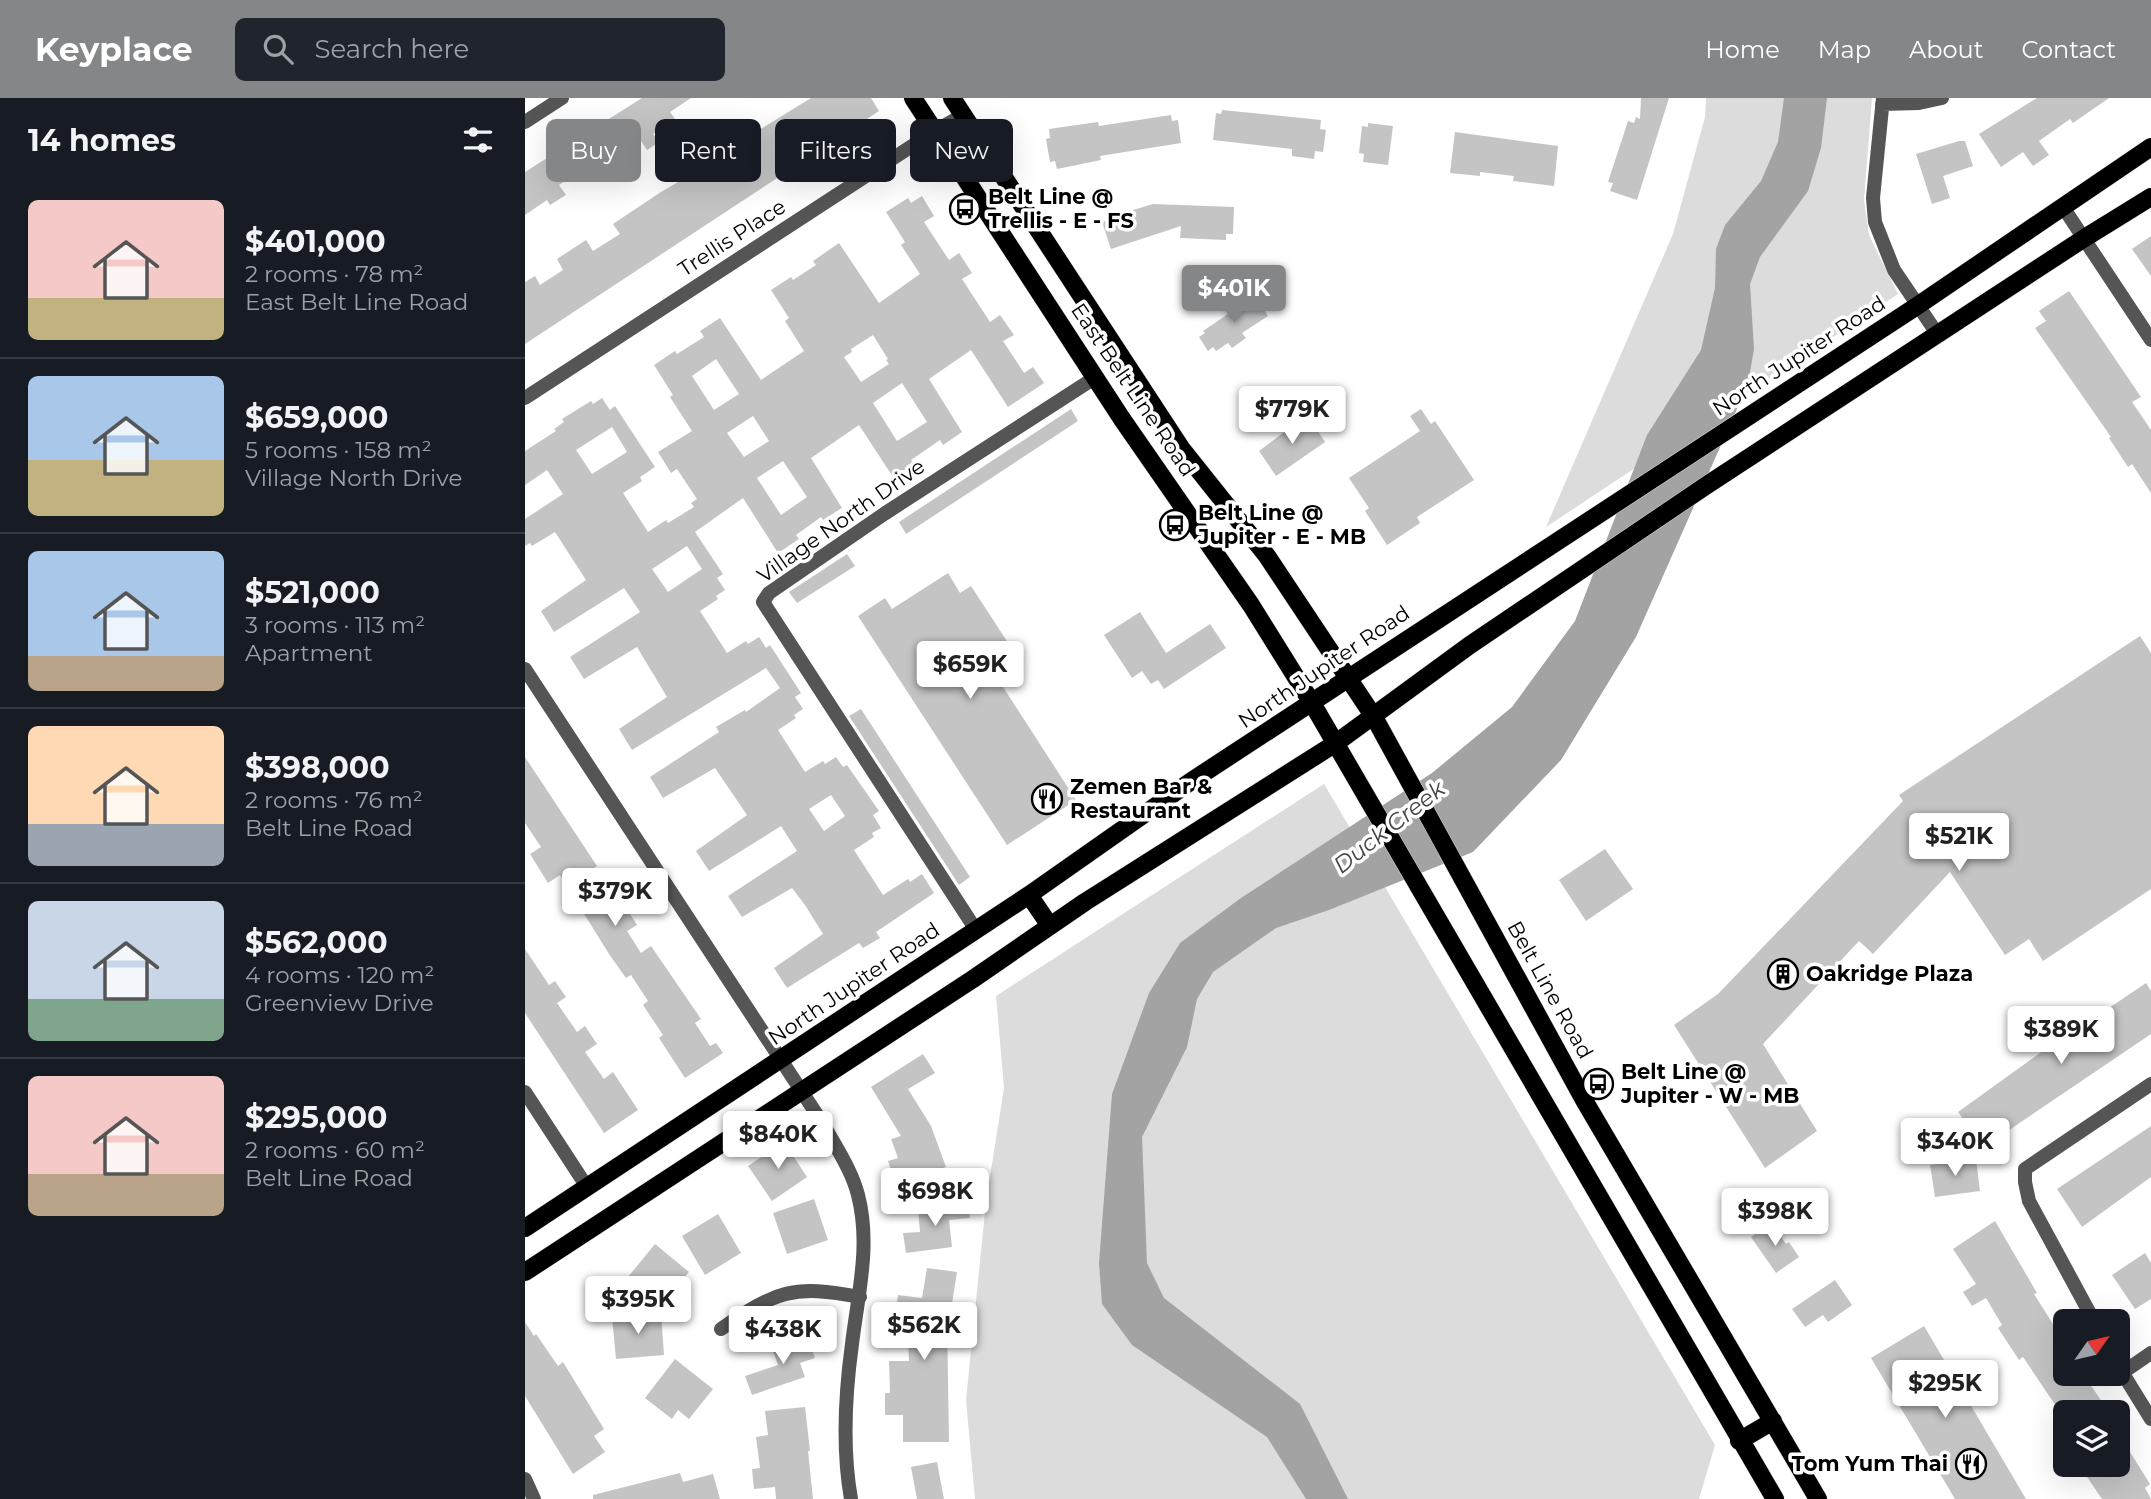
<!DOCTYPE html>
<meta charset="utf-8">
<style>
body{margin:0;font-family:Montserrat,sans-serif;background:#20242c;color:#f1f3f6;height:100vh;display:flex;flex-direction:column;font-size:26px;white-space:nowrap}
*{box-sizing:border-box;margin:0}
p{font-size:23px;color:#9ea1a6}
.icon{flex:none;width:38px;height:38px;fill:none;stroke:currentColor;stroke-width:2;stroke-linecap:round;stroke-linejoin:round}
.map{position:relative;flex:1;overflow:hidden}
.sheet{display:flex;flex-direction:column;background:#171b24;width:525px}
.sheet>*{flex:none}
.hud{position:absolute;left:21px;top:21px;width:665px;height:63px;display:flex;gap:14px}
.needle{width:46px;rotate:56deg}
.tools{position:absolute;left:1528px;top:1211px;display:grid;gap:14px}
.tools a{display:grid;place-items:center;width:77px;height:77px;border-radius:10px;background:#171b24;box-shadow:0 7px 28px #0002;font-size:35px}
.price{position:absolute;translate:-50% -60px;padding:0 16px;border-radius:7px;background:#fff;color:#222;font-size:23px;line-height:46px;filter:drop-shadow(0 2px 4px #0008)}
.price::after{content:'';position:absolute;left:50%;top:42px;width:21px;height:16px;margin-left:-10px;background:inherit;clip-path:polygon(0 0,100% 0,50% 100%)}
.price.active{background:#858687;color:#fff}
ul{padding:0;list-style:none}
li{display:flex;align-items:center;gap:21px;height:175px;padding:0 28px}
li+li{border-top:2px solid #363941}
li span{display:grid;place-items:center;flex:none;width:196px;height:140px;border-radius:10px;color:#555}
li>.icon{margin-inline-start:auto}
span .icon{width:84px;height:84px;fill:#fffc;stroke-width:1}
li b{font-size:30px}
h2{display:flex;justify-content:space-between;align-items:center;height:84px;padding:0 28px;font-size:30px}
.pill{padding:0 24px;border-radius:10px;background:#171b24;box-shadow:0 7px 28px #0002;font-size:24px;line-height:63px}
.pill.active{background:#858687;color:#fff}
header{display:flex;align-items:center;gap:42px;box-sizing:border-box;height:98px;padding:0 35px;background:#858687;color:#fff}
header strong{font-size:33px}
nav{display:flex;gap:38px;margin-inline-start:auto;font-size:24px}
.search{width:490px;height:63px;background:#20242c;display:flex;align-items:center;gap:18px;box-sizing:border-box;padding:0 24px;border-radius:10px;color:#9ea1a6;font-size:26px}
main{display:flex;flex:1;min-height:0}
.map>svg:first-child{display:block}
.green{fill:#dcdcdc}
.water{fill:#a3a3a3}
.building{fill:#c4c4c4;fill-rule:evenodd}
.lines{fill:none;stroke-linecap:round;stroke-linejoin:round}
.primary-casing{stroke:#dbdbdb;stroke-width:19}
.minor{stroke:#555;stroke-width:14}
.primary{stroke:#000;stroke-width:18}
.labels{text-anchor:middle;stroke-width:7;stroke-linejoin:round;paint-order:stroke}
.poi-label{font-size:21px;font-weight:bold;fill:#000;stroke:#fff;text-anchor:start}
.street-label{font-size:21px;fill:#000;stroke:#fff}
.water-label{font-size:23px;font-style:italic;fill:#444;stroke:#fff}
</style>
<header>
<strong>Keyplace</strong>
<div class="search"><svg class="icon" aria-label="search" viewBox="0 0 24 24"><circle cx="10" cy="10" r="6"/><path d="M15 15l6 6"/></svg>Search here</div>
<nav><a>Home</a><a>Map</a><a>About</a><a>Contact</a></nav>
</header>
<main>
<section class="sheet">
<h2>14 homes<svg class="icon" aria-label="filters" viewBox="0 0 24 24"><path d="M4 7h16M4 17h16"/><circle cx="9" cy="7" r="2"/><circle cx="15" cy="17" r="2"/></svg></h2>
<ul>
<li><span style="background:linear-gradient(#f6c9c9 70%,#c2b280 0)"><svg class="icon" aria-label="home" viewBox="0 0 24 24"><path d="M3 11l9-7 9 7M6 9v11h12V9"/></svg></span><div><b>$401,000</b><p>2 rooms · 78 m²</p><p>East Belt Line Road</p></div></li>
<li><span style="background:linear-gradient(#a9c7e8 60%,#c2b280 0)"><svg class="icon" aria-label="home" viewBox="0 0 24 24"><path d="M3 11l9-7 9 7M6 9v11h12V9"/></svg></span><div><b>$659,000</b><p>5 rooms · 158 m²</p><p>Village North Drive</p></div></li>
<li><span style="background:linear-gradient(#a9c7e8 75%,#b9a48a 0)"><svg class="icon" aria-label="home" viewBox="0 0 24 24"><path d="M3 11l9-7 9 7M6 9v11h12V9"/></svg></span><div><b>$521,000</b><p>3 rooms · 113 m²</p><p>Apartment</p></div></li>
<li><span style="background:linear-gradient(#ffd9b3 70%,#9aa5b1 0)"><svg class="icon" aria-label="home" viewBox="0 0 24 24"><path d="M3 11l9-7 9 7M6 9v11h12V9"/></svg></span><div><b>$398,000</b><p>2 rooms · 76 m²</p><p>Belt Line Road</p></div></li>
<li><span style="background:linear-gradient(#c9d6e8 70%,#7fa58c 0)"><svg class="icon" aria-label="home" viewBox="0 0 24 24"><path d="M3 11l9-7 9 7M6 9v11h12V9"/></svg></span><div><b>$562,000</b><p>4 rooms · 120 m²</p><p>Greenview Drive</p></div></li>
<li><span style="background:linear-gradient(#f6c9c9 70%,#b9a48a 0)"><svg class="icon" aria-label="home" viewBox="0 0 24 24"><path d="M3 11l9-7 9 7M6 9v11h12V9"/></svg></span><div><b>$295,000</b><p>2 rooms · 60 m²</p><p>Belt Line Road</p></div></li>
</ul>
</section>
<div class="map">
<svg width="1626" height="1401" viewBox="0 0 1626 1401">
<rect width="100%" height="100%" fill="#fff"/>
<path class="green" d="M1181 0H1347L1339 102 1344 137 1373 196 1021 429 1148 136 1180 19Z
M799 686 1190 1347 1174 1401H450L441 1302 461 1104 479 990 471 898Z"/>
<path class="water" d="M1259 0H1302L1296 50 1283 93 1235 159 1225 186 1229 251 1223 286 1111 539 1036 662 948 754 804 812 751 830 688 874 672 901 662 949 617 1039 622 1165 639 1200 775 1306 823 1401H781L742 1339 607 1247 577 1206 574 1165 587 996 624 895 655 845 716 800 907 675 987 609 1050 523 1122 337 1176 252 1190 190 1191 151 1200 127 1236 83 1253 44Z"/>
<path class="building" d="M117 0H166L145 14 150 21 128 36 134 44 122 52 116 43 78 69 74 63 64 69 63 68 34 87 41 97 25 107 22 102 0 117V74Z
M286 0H346L354 13 0 246V184L10 178 15 187 38 172 32 161 61 142 68 153 95 136 88 126 136 94 165 77 166 79 213 45Z
M1116 0H1144L1112 102 1085 93 1088 85 1083 84 1103 23 1109 25 1111 19 1115 21Z
M1512 0H1584L1548 25 1545 21 1514 43 1524 57 1508 68 1498 54 1476 69 1454 36Z
M697 12 796 22 795 31 801 32 798 54 790 53 789 61 767 58V51L688 42 691 15 696 16Z
M646 17 647 23 653 22 656 45 575 58 576 62 532 71 530 63 525 64 521 41 525 40 524 31 573 24 574 28Z
M843 25 868 28 863 67 838 64 839 56 834 55 837 28 843 29Z
M930 34 1033 48 1029 88 988 83 989 78 955 74V78L925 75Z
M1434 43H1440L1448 68 1418 78 1425 100 1407 106 1391 56Z
M397 98 409 118 399 124 424 162 434 155 447 175 437 181 465 224 475 217 489 237 478 243 499 275 508 269 519 285 483 309 446 252 404 281 437 334 418 347 415 342 386 362 389 366 368 379 334 327 286 360 317 410 298 422 296 419 271 437 274 441 253 455 218 400 170 434 198 476 192 480 200 492 191 498 193 501 175 513 202 555 221 543 223 546 234 539 241 550 245 547 276 595 270 599 278 611 269 617 271 620 253 632 280 674 298 663 300 666 311 659 318 669 322 667 354 713 348 717 356 730 347 735 349 739 329 752 358 797 383 781 385 784 397 776 409 795 351 834 355 840 338 850 334 845 262 890 249 870 298 836 280 807 267 790 217 819 203 798 272 753 256 728 184 773 171 753 222 717 190 670 138 700 125 679 194 634 191 629 220 612 221 614 255 590 241 570 107 652 94 631 142 599 112 549 59 581 45 559 115 514 99 490 29 534 16 513 61 482 30 434 7 448 5 445 0 448V421L38 396 22 372 0 387V353L31 333 29 331 39 324 37 321 66 303 68 306 77 300 85 312 90 308 130 369 115 379 117 383 98 395 123 434 141 422 143 425 169 409 166 405 172 401 152 371 146 375 133 354 167 333 145 299 148 297 129 267 150 253 152 256 179 239 175 233 195 220 236 282 279 253 260 223 264 220 246 192 266 179 268 182 291 167 288 163 314 145 354 205 395 176 376 147 380 144 361 114 383 100 386 105ZM348 237 363 261 361 262 364 266 336 284 319 259 327 254 326 251ZM191 261 214 296 189 312 167 278ZM377 285 402 324 372 343 348 305ZM228 318 244 343 219 359 202 335ZM87 329 102 354 67 376 51 352ZM258 363 282 399 256 417 232 380ZM162 448 177 471 143 494 127 471ZM306 697 320 718 299 733 284 711Z
M628 106 709 109 708 136H701V142L655 140 656 128 586 151 577 124 595 118V116Z
M1626 138V178L1607 151Z
M1544 193 1616 299 1607 304 1626 332V395L1607 366 1603 369 1584 340 1586 339 1510 230 1521 223 1514 213Z
M729 197 743 218 717 235 721 240 707 250 703 245 691 253 688 249 683 253 674 239 680 235 678 233 703 216 700 211 711 203 714 208Z
M546 311 553 323 381 436 374 424Z
M896 311 906 326 910 323 949 382 892 419 895 425 862 447 840 413 844 410 824 380 895 333 885 318Z
M784 319 800 344 751 378 734 353 766 329 767 331Z
M322 456 330 468 272 505 264 494Z
M423 475 435 495 446 488 489 554 481 559 494 579 478 589 551 702 482 747 333 518 360 500 367 511Z
M615 514 641 555 685 526 701 550 639 591 633 582 626 586 617 573 607 580 579 537Z
M1615 538 1626 555V791L1518 863 1504 841 1480 857 1425 774 1348 856 1334 843 1238 946 1292 1033 1240 1070 1149 927 1193 896 1378 703 1374 697Z
M336 611 445 779 434 787 324 618Z
M0 659 72 768 62 775 75 797 88 789 112 827 102 833 116 855 126 848 176 921 170 925 185 948 191 945 198 955 160 980 134 940 138 937 118 907 123 903 106 877 101 880 84 856 35 777 23 785 5 756 16 749 0 725Z
M1080 751 1108 791 1061 823 1034 782Z
M0 851 24 887 30 883 41 899 32 905 52 934 60 928 72 946 60 954 79 981 88 974 113 1012 79 1035 0 915Z
M1621 885 1626 893V936L1459 1049 1433 1014 1547 932 1545 930 1578 908 1581 912Z
M398 956 410 975 383 991 406 1028 421 1069 371 1087 363 1063 373 1060 366 1041 376 1038 346 989Z
M1626 1028V1079L1557 1129 1532 1091Z
M259 1044 282 1079 247 1103 223 1068Z
M1451 1061 1455 1093 1410 1099 1405 1067Z
M289 1101 303 1142 262 1156 248 1115Z
M443 1105 445 1120 424 1122 427 1149 381 1155 378 1135 395 1134 393 1111Z
M193 1116 216 1155 180 1177 157 1138Z
M1470 1123 1512 1195 1509 1196 1540 1245V1276H1558L1584 1314H1535L1498 1259 1494 1262 1473 1230 1477 1227 1461 1200 1447 1208 1438 1194 1451 1186 1428 1151Z
M1247 1125 1261 1146 1264 1144 1274 1159 1251 1175 1226 1139Z
M130 1146 164 1174 136 1207 103 1179Z
M1620 1155 1626 1165V1201L1610 1211 1587 1177Z
M402 1170 432 1174 425 1218H422L424 1344H378V1317H360V1295H365L364 1263H384L382 1220 370 1218 373 1197 397 1200Z
M1310 1182 1327 1207 1303 1224 1298 1217 1280 1229 1267 1211Z
M136 1215 139 1257 91 1261 87 1219Z
M0 1224 9 1238 11 1236 33 1268 38 1264 79 1331 69 1338 80 1354 48 1376 0 1298Z
M1399 1228 1501 1401H1430L1346 1260Z
M282 1238 290 1260 275 1265 280 1279 227 1297 220 1278 253 1267 247 1250Z
M150 1261 188 1291 164 1321 153 1312 147 1321 120 1300Z
M280 1309 285 1353H283L288 1401H251L250 1389 229 1391 227 1371 235 1370 231 1339 243 1337 240 1313Z
M1592 1333 1625 1386 1620 1390 1626 1401H1577L1554 1367H1592Z
M412 1364 419 1401H392L386 1369Z
M155 1375 158 1384 188 1376 195 1401H68V1397Z"/>
<g class="lines">
<g class="primary-casing">
<path id="primary" d="M388 0 597 321 726 507 787 605 1250 1401
M427 0 656 350 742 458 849 619 1059 1002 1293 1401
M504 797 525 828
M0 1130 504 797 665 684 1392 208 1626 49
M0 1174 448 881 560 804 811 645 945 547 1182 387 1558 141 1626 99
M1214 1343 1248 1323"/>
</g>
<path class="minor" d="M1358 0 1348 100 1350 124 1369 172 1413 237
M1357 6 1394 5 1417 0
M0 24 37 0
M1538 109 1626 242
M0 300 410 33 438 17
M0 571 300 1029C312 1051 327 1073 333 1097 346 1147 333 1196 327 1246 320 1297 317 1350 326 1401
M451 832 238 504 244 495 359 416 571 279
M0 994 62 1089
M1569 1223 1504 1103 1500 1084V1071L1626 986
M196 1231C251 1193 268 1186 335 1199
M1592 1266 1626 1321
M1597 1275 1626 1255
M0 1381 9 1401"/>
<use href="#primary" class="primary"/>
</g>
<defs>
<g id="bus-ring" transform="scale(1.575)"><circle r="9.5" fill="#fff" stroke="#000" stroke-width="1.5"/><path d="M-5-6H5V4H4V6H2V4H-2V6H-4V4H-5ZM-3.5-4V0h7V-4ZM-3.5 1.2v1.5H-2V1.2ZM2 1.2v1.5H3.5V1.2Z" fill="#000"/></g>
<g id="restaurant-ring" transform="scale(1.575)"><circle r="9.5" fill="#fff" stroke="#000" stroke-width="1.5"/><path d="M-5-6h1v4h1v-4h1v4h1v-4h1v5L-1.5 .5V6h-2V.5L-5-1ZM5-6V6H3V1.5H1.5Q1.5-4 5-6Z" fill="#000"/></g>
<g id="building-ring" transform="scale(1.575)"><circle r="9.5" fill="#fff" stroke="#000" stroke-width="1.5"/><path d="M-4-6H4V6H1V3H-1V6H-4ZM-2.5-4.3h1.7v1.8h-1.7ZM.8-4.3h1.7v1.8H.8ZM-2.5-1h1.7V.8h-1.7ZM.8-1h1.7V.8H.8Z" fill="#000"/></g>
</defs>
<g fill-rule="evenodd">
<use href="#bus-ring" x="440" y="111"/>
<use href="#bus-ring" x="650" y="427"/>
<use href="#restaurant-ring" x="522" y="701"/>
<use href="#building-ring" x="1258" y="876"/>
<use href="#bus-ring" x="1073" y="986"/>
<use href="#restaurant-ring" x="1446" y="1366"/>
</g>
<g class="labels">
<g class="poi-label">
<text x="463" y="106">Belt Line @<tspan x="463" dy="24">Trellis - E - FS</tspan></text>
<text x="673" y="422">Belt Line @<tspan x="673" dy="24">Jupiter - E - MB</tspan></text>
<text x="545" y="696">Zemen Bar &amp;<tspan x="545" dy="24">Restaurant</tspan></text>
<text x="1281" y="883">Oakridge Plaza</text>
<text x="1096" y="981">Belt Line @<tspan x="1096" dy="24">Jupiter - W - MB</tspan></text>
<text x="1423" y="1373" text-anchor="end">Tom Yum Thai</text>
</g>
<g class="street-label">
<text transform="translate(207 140) rotate(-33)" y="7">Trellis Place</text>
<text transform="translate(1274 258) rotate(-33)" y="7">North Jupiter Road</text>
<text transform="translate(608 292) rotate(56)" y="7">East Belt Line Road</text>
<text transform="translate(316 423) rotate(-35)" y="7">Village North Drive</text>
<text transform="translate(799 569) rotate(-34)" y="7">North Jupiter Road</text>
<text transform="translate(329 886) rotate(-34)" y="7">North Jupiter Road</text>
<text transform="translate(1025 892) rotate(61)" y="7">Belt Line Road</text>
</g>
<g class="water-label">
<text transform="translate(864 729) rotate(-38)" y="8">Duck Creek</text>
</g>
</g>
</svg>
<div class="tools">
<a><svg class="needle" viewBox="-14 -14 28 28"><path d="M0-13l5 13h-10z" fill="#e53935"/><path d="M0 13l5-13h-10z" fill="#9ea1a6"/></svg></a>
<a><svg class="icon" aria-label="layers" viewBox="0 0 24 24"><path d="M12 4l9 5-9 5-9-5zM3 14l9 5 9-5"/></svg></a>
</div>
<b class="price active" style="left:709px;top:227px">$401K</b>
<b class="price" style="left:767px;top:348px">$779K</b>
<b class="price" style="left:445px;top:603px">$659K</b>
<b class="price" style="left:1434px;top:775px">$521K</b>
<b class="price" style="left:90px;top:830px">$379K</b>
<b class="price" style="left:1536px;top:968px">$389K</b>
<b class="price" style="left:253px;top:1073px">$840K</b>
<b class="price" style="left:1430px;top:1080px">$340K</b>
<b class="price" style="left:410px;top:1130px">$698K</b>
<b class="price" style="left:1250px;top:1150px">$398K</b>
<b class="price" style="left:113px;top:1238px">$395K</b>
<b class="price" style="left:399px;top:1264px">$562K</b>
<b class="price" style="left:258px;top:1268px">$438K</b>
<b class="price" style="left:1420px;top:1322px">$295K</b>
<div class="hud">
<a class="pill active">Buy</a>
<a class="pill">Rent</a>
<a class="pill">Filters</a>
<a class="pill">New</a>
</div>
</div>
</main>
